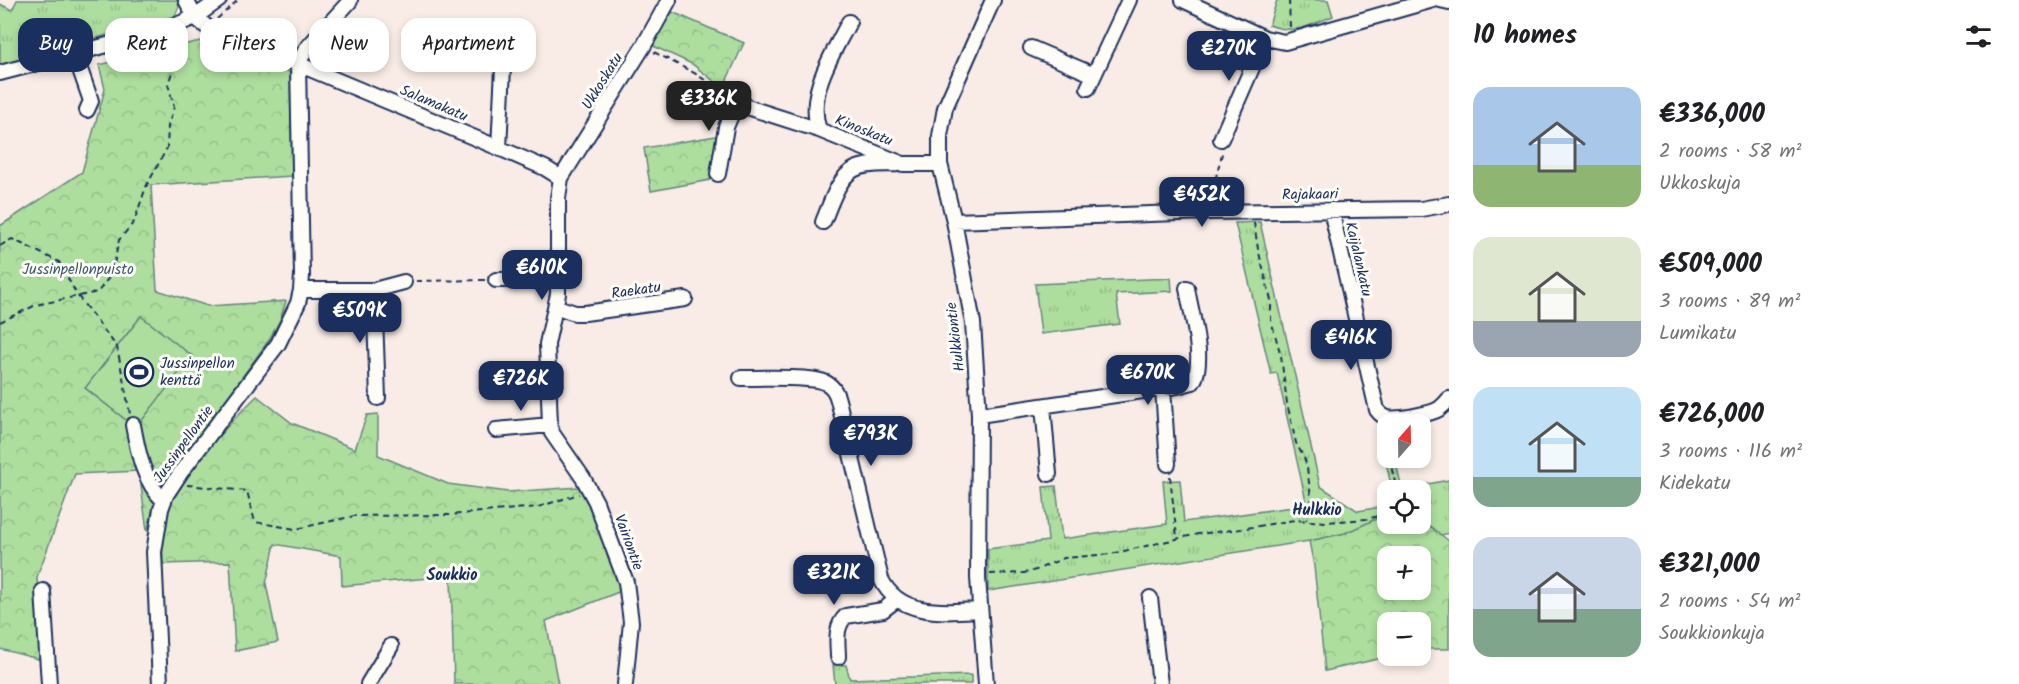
<!DOCTYPE html>
<meta charset="utf-8">
<style>
body{margin:0;font-family:Kalam,sans-serif;background:#f2f2f2;color:#202124;height:100vh;display:flex;flex-direction:column;font-size:22px;white-space:nowrap}
*{box-sizing:border-box;margin:0}
p{font-size:20px;color:#757577}
.icon{flex:none;width:33px;height:33px;fill:none;stroke:currentColor;stroke-width:2;stroke-linecap:round;stroke-linejoin:round}
.map{position:relative;flex:1;overflow:hidden}
.side{display:flex;flex-direction:column;background:#fff;width:570px}
.side>*{flex:none}
.top-card{position:absolute;left:18px;top:18px;width:570px;height:54px;display:flex;gap:12px}
.needle{width:39px;rotate:20deg}
.buttons{position:absolute;left:1377px;top:414px;display:grid;gap:12px}
.buttons a{display:grid;place-items:center;width:54px;height:54px;border-radius:12px;background:#fff;box-shadow:0 3px 9px #0003;font-size:30px}
.price{position:absolute;translate:-50% -51px;padding:0 14px;border-radius:12px;background:#1b2f5e;color:#fff;font-size:20px;line-height:39px;filter:drop-shadow(0 2px 3px #0008)}
.price::after{content:'';position:absolute;left:50%;top:36px;width:18px;height:14px;margin-left:-9px;background:inherit;clip-path:polygon(0 0,100% 0,50% 100%)}
.price.active{background:#222;color:#fff}
ul{padding:0;list-style:none}
li{display:flex;align-items:center;gap:18px;height:150px;padding:0 24px}
li span{display:grid;place-items:center;flex:none;width:168px;height:120px;border-radius:18px;color:#555}
li>.icon{margin-inline-start:auto}
span .icon{width:72px;height:72px;fill:#fffc;stroke-width:1}
li b{font-size:26px}
h2{display:flex;justify-content:space-between;align-items:center;height:72px;padding:0 24px;font-size:26px}
.pill{padding:0 21px;border-radius:18px;background:#fff;box-shadow:0 3px 9px #0003;font-size:21px;line-height:54px}
.pill.active{background:#1b2f5e;color:#fff}
main{display:flex;flex:1;min-height:0}
.map>svg:first-child{display:block}
.grass{fill:#adde9e;stroke:#64867e;stroke-width:1.5}
.forest{fill:url(#forest-crowns);stroke:#64867e;stroke-width:1.5;fill-rule:evenodd}
.park{fill:url(#park-tufts);stroke:#64867e;stroke-width:1.5}
.lines{fill:none;stroke-linecap:round;stroke-linejoin:round}
.minor-casing{stroke:#1b2f5e;stroke-width:18}
.path{stroke:#1b2f5e;stroke-width:2;stroke-dasharray:6 4.5;stroke-linecap:butt}
.minor{stroke:#fdfcf7;stroke-width:14}
.labels{text-anchor:middle;stroke-width:6;stroke-linejoin:round;paint-order:stroke}
.street-label{font-size:15px;fill:#1b2f5e;stroke:#fdfcf7}
.park-label{font-size:15px;fill:#405b6e;stroke:#fdfcf7}
.poi-label{font-size:15px;fill:#1b2f5e;stroke:#fdfcf7;text-anchor:start}
.neighbourhood-label{font-size:16px;font-weight:bold;fill:#1b2f5e;stroke:#fdfcf7}
</style>
<main>
<div class="map">
<svg width="1449" height="684" viewBox="0 0 1449 684">
<defs>
<pattern id="forest-crowns" width="20" height="18" patternUnits="userSpaceOnUse" patternTransform="scale(1.5)"><rect width="20" height="18" fill="#adde9e"/><path d="M2 6a3 3 0 1 1 6 0M12 15a3 3 0 1 1 6 0" fill="none" stroke="#94bf8a"/></pattern>
<pattern id="park-tufts" width="24" height="20" patternUnits="userSpaceOnUse" patternTransform="scale(1.5)"><rect width="24" height="20" fill="#adde9e"/><path d="M3 7l-1-3M5 7V3M7 7l1-3M15 17l-1-3M17 17v-4M19 17l1-3" fill="none" stroke="#94bf8a"/></pattern>
</defs>
<rect width="100%" height="100%" fill="#f9ece6"/>
<filter id="ink" filterUnits="userSpaceOnUse"><feTurbulence type="fractalNoise" baseFrequency=".0167" numOctaves="2"/><feDisplacementMap in="SourceGraphic" scale="12" xChannelSelector="R" yChannelSelector="G"/><feConvolveMatrix kernelMatrix="1 2 1 2 8 2 1 2 1" color-interpolation-filters="sRGB"/></filter>
<g filter="url(#ink)">
<path class="grass" d="M141 316 193 356 136 428 85 388Z"/>
<path class="forest" d="M672 12 744 43 723 88 692 64 651 45Z
M200 41 290 72 292 176 151 185 157 290 208 306 286 301 280 320 269 340 163 486 154 506 147 531 139 471 75 474 37 577 42 660 0 649V226L82 172 105 89 99 65ZM141 316 192 356 136 428 85 388Z
M716 136 710 180 651 191 644 148Z
M257 396 292 423 355 449 367 415 378 414V455L448 484 508 492 579 487C603 508 612 561 621 591L546 621 558 684H454L451 576 342 586 341 556 275 544 266 584 278 642 235 651 230 562 163 564C162 547 162 531 166 513 174 482 232 420 257 396Z
M1387 514 1388 524H1420L1421 519 1449 541V649H1421L1420 622H1388V656H1391L1325 671 1314 566 1309 541 1345 533ZM1388 556H1420V590H1388Z"/>
<path class="park" d="M17 0H177L179 6 175 16 0 65V4L12 10Z
M1277 0H1328L1333 16C1308 26 1296 35 1269 25Z
M1260 222 1320 486 1358 511 1387 506V514L1345 533 1309 541 988 591V549L1048 541 1043 487 1056 486 1062 539 1167 524 1163 481 1180 480 1184 522 1307 505 1277 373 1271 374 1235 223Z
M1171 278 1172 291 1116 294 1120 324 1041 334 1035 284Z
M1387 439 1388 458H1395L1402 489 1449 480V533L1441 535 1421 519 1420 490H1392L1383 448Z
M833 665H846L850 679 971 675V684H835Z"/>
<g class="lines">
<g class="minor-casing">
<path id="minor" d="M186 0 195 17 213 32 298 64 499 148 545 168 561 178
M1183 0 1265 38 1285 42 1433 0
M1440 0 1449 2
M849 22C833 54 806 93 819 130L903 164H940
M1031 48 1094 75
M75 55 91 101 87 110
M0 73 165 30 195 17 219 0
M1088 88 1129 0
M722 93 744 106 819 130
M1221 139 1265 38
M499 148 503 68
M718 174 726 127 736 103
M1331 210 1377 410C1380 414 1383 417 1388 418 1397 420 1431 414 1439 409 1443 406 1446 403 1449 399
M954 221 1207 212 1421 209 1449 204
M823 222C830 206 838 177 855 169 868 163 885 165 898 164
M496 280 559 279
M301 290H374L404 282
M374 290 378 398
M557 307 575 313H585L685 299
M741 378C758 378 810 376 824 382 832 385 836 392 838 400L881 579C899 617 944 612 980 610
M1163 388 1168 464
M1043 406 1049 474
M979 415 1177 386 1193 382C1206 360 1191 314 1187 288
M133 425C138 452 143 481 164 501
M496 430 550 425
M43 591 49 684
M1150 598 1160 684
M838 657C838 643 834 627 846 616L883 610 896 600
M160 684 154 552 161 509 166 495 181 472 278 344 298 303 301 290 302 275 298 64 306 49 350 1
M368 684 391 646
M625 684 631 622 626 582 596 502 583 478 552 433 550 425 547 344 558 294V198L561 178 643 47 669 0
M986 684 978 578 979 415 973 323 954 221 940 164V136L945 108 993 0"/>
</g>
<path class="path" d="M1289 0 1290 27
M217 19 238 0
M654 52 696 74 714 86
M1210 200 1223 150
M1254 223 1258 249 1271 300V320L1281 356 1287 403 1296 443 1305 460 1307 468 1312 504 1306 520
M0 246 12 239 59 262 77 295 117 347 130 414
M416 281 485 280
M0 322 36 305 98 292 112 273 119 240 134 222 146 187 167 148 168 126 174 107 168 84 176 61V38
M1381 430 1388 453
M1389 458 1397 490
M1170 476 1177 538
M187 485 247 491 255 522 296 529 354 516 449 515 538 507 579 494
M990 574 1024 573 1036 570 1064 558 1111 554 1198 534 1241 529 1294 520 1327 522 1366 519 1388 514"/>
<use href="#minor" class="minor"/>
</g>
</g>
<defs>
<g id="stadium-ring" transform="scale(1.5)"><circle r="9.5" fill="#fdfcf7" stroke="#1b2f5e" stroke-width="1.5"/><path d="M0-5a6.5 5 0 1 0 0 10a6.5 5 0 1 0 0-10ZM-3.5-1.8h7v3.6h-7Z" fill="#1b2f5e"/></g>
</defs>
<g fill-rule="evenodd">
<use href="#stadium-ring" x="139" y="372"/>
</g>
<g class="labels">
<g class="street-label">
<text transform="translate(602 81) rotate(-58)" y="5">Ukkoskatu</text>
<text transform="translate(434 103) rotate(23)" y="5">Salamakatu</text>
<text transform="translate(864 130) rotate(22)" y="5">Kinoskatu</text>
<text transform="translate(1310 194) rotate(-1)" y="5">Rajakaari</text>
<text transform="translate(1359 259) rotate(77)" y="5">Kaijalankatu</text>
<text transform="translate(636 290) rotate(-8)" y="5">Raekatu</text>
<text transform="translate(955 337) rotate(-97)" y="5">Hulkkiontie</text>
<text transform="translate(183 444) rotate(-54)" y="5">Jussinpellontie</text>
<text transform="translate(629 542) rotate(70)" y="5">Vairiontie</text>
</g>
<g class="park-label">
<text x="78" y="274">Jussinpellonpuisto</text>
</g>
<g class="poi-label">
<text x="160" y="368">Jussinpellon<tspan x="160" dy="17">kenttä</tspan></text>
</g>
<g class="neighbourhood-label">
<text x="1317" y="515">Hulkkio</text>
<text x="452" y="580">Soukkio</text>
</g>
</g>
</svg>
<div class="buttons">
<a><svg class="needle" viewBox="-14 -14 28 28"><path d="M0-13l5 13h-10z" fill="#e53935"/><path d="M0 13l5-13h-10z" fill="#757577"/></svg></a>
<a><svg class="icon" aria-label="locate" viewBox="0 0 24 24"><circle cx="12" cy="12" r="6"/><path d="M12 2v4M12 18v4M2 12h4M18 12h4"/></svg></a>
<a>+</a>
<a>−</a>
</div>
<b class="price" style="left:1229px;top:82px">€270K</b>
<b class="price active" style="left:709px;top:132px">€336K</b>
<b class="price" style="left:1202px;top:228px">€452K</b>
<b class="price" style="left:542px;top:301px">€610K</b>
<b class="price" style="left:360px;top:344px">€509K</b>
<b class="price" style="left:1351px;top:371px">€416K</b>
<b class="price" style="left:1148px;top:406px">€670K</b>
<b class="price" style="left:521px;top:412px">€726K</b>
<b class="price" style="left:871px;top:467px">€793K</b>
<b class="price" style="left:834px;top:606px">€321K</b>
<div class="top-card">
<a class="pill active">Buy</a>
<a class="pill">Rent</a>
<a class="pill">Filters</a>
<a class="pill">New</a>
<a class="pill">Apartment</a>
</div>
</div>
<section class="side">
<h2>10 homes<svg class="icon" aria-label="filters" viewBox="0 0 24 24"><path d="M4 7h16M4 17h16"/><circle cx="9" cy="7" r="2"/><circle cx="15" cy="17" r="2"/></svg></h2>
<ul>
<li><span style="background:linear-gradient(#a9c7e8 65%,#8fb573 0)"><svg class="icon" aria-label="home" viewBox="0 0 24 24"><path d="M3 11l9-7 9 7M6 9v11h12V9"/></svg></span><div><b>€336,000</b><p>2 rooms · 58 m²</p><p>Ukkoskuja</p></div></li>
<li><span style="background:linear-gradient(#dfe7d0 70%,#9aa5b1 0)"><svg class="icon" aria-label="home" viewBox="0 0 24 24"><path d="M3 11l9-7 9 7M6 9v11h12V9"/></svg></span><div><b>€509,000</b><p>3 rooms · 89 m²</p><p>Lumikatu</p></div></li>
<li><span style="background:linear-gradient(#bfe0f5 75%,#7fa58c 0)"><svg class="icon" aria-label="home" viewBox="0 0 24 24"><path d="M3 11l9-7 9 7M6 9v11h12V9"/></svg></span><div><b>€726,000</b><p>3 rooms · 116 m²</p><p>Kidekatu</p></div></li>
<li><span style="background:linear-gradient(#c9d6e8 60%,#7fa58c 0)"><svg class="icon" aria-label="home" viewBox="0 0 24 24"><path d="M3 11l9-7 9 7M6 9v11h12V9"/></svg></span><div><b>€321,000</b><p>2 rooms · 54 m²</p><p>Soukkionkuja</p></div></li>
</ul>
</section>
</main>
